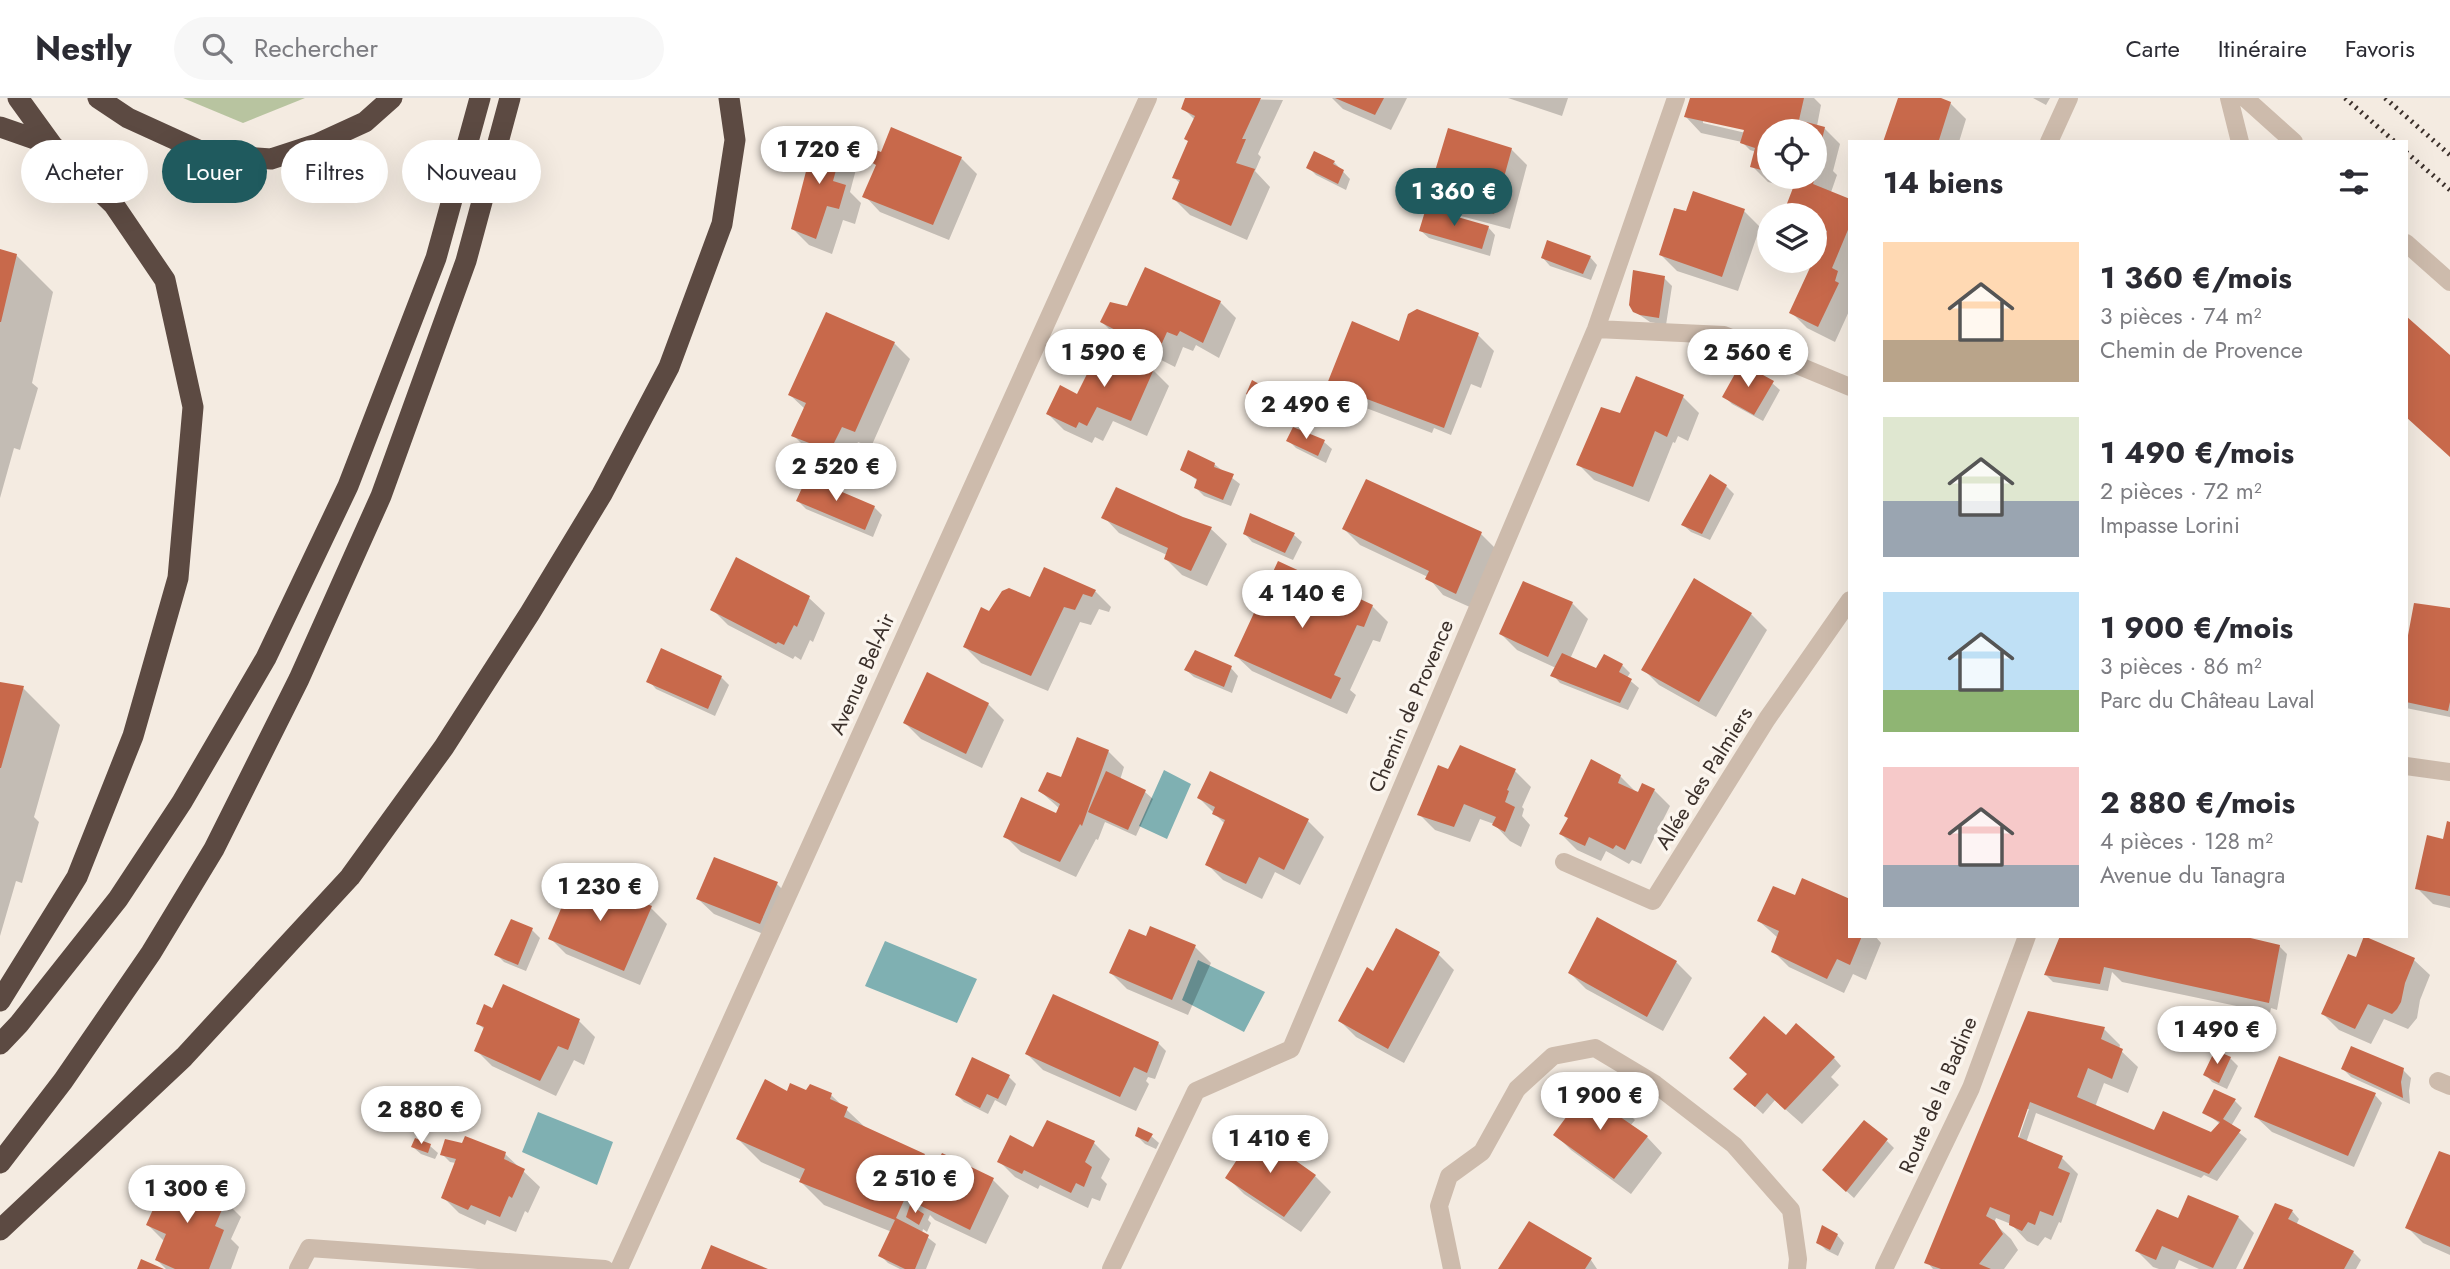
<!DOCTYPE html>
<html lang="fr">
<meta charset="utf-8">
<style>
body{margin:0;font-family:Jost,sans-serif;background:#f7f7f7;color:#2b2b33;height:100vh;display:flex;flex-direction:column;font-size:26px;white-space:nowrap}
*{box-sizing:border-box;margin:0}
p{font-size:23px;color:#7c7c81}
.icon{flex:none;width:38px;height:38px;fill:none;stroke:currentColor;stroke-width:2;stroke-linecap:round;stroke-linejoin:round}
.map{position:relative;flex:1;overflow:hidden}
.sheet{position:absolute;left:1848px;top:42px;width:560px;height:798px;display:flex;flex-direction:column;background:#fff;border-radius:0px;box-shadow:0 7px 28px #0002}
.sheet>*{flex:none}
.guide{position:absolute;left:21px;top:42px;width:665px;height:63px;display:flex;gap:14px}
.buttons{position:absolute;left:1757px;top:21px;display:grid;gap:14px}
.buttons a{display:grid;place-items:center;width:70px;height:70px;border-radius:50%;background:#fff;box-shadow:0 7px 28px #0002;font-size:35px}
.price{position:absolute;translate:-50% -60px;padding:0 16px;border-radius:24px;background:#fff;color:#222;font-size:23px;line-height:46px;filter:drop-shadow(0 2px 4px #0008)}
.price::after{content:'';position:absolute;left:50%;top:42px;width:21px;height:16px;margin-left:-10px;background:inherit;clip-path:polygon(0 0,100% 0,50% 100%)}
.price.on{background:#1f5a5e;color:#fff}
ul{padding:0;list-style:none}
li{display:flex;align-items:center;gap:21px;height:175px;padding:0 35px}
li span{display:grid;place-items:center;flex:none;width:196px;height:140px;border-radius:0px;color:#555}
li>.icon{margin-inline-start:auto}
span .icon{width:84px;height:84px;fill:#fffc;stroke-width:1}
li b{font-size:30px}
h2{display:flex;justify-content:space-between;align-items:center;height:84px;padding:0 35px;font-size:30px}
.tag{padding:0 24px;border-radius:32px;background:#fff;box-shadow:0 7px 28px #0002;font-size:24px;line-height:63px}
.tag.on{background:#1f5a5e;color:#fff}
header{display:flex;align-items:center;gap:42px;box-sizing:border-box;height:98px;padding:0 35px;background:#fff;border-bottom:2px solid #e1e1e2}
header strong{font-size:33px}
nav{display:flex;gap:38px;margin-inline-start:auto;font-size:24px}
.search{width:490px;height:63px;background:#f7f7f7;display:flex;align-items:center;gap:18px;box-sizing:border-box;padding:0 24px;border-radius:38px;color:#7c7c81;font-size:26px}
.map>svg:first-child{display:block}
.green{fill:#b8c4a0}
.water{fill:#7fb0b2}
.shadow{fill:#0003;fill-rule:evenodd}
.building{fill:#c8694b}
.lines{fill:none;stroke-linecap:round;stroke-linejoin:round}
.street{stroke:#cdbbac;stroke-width:18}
.highway{stroke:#5c4a42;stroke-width:21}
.rail{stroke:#3b302b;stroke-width:5;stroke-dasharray:2 5;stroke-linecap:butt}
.labels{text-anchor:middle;stroke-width:7;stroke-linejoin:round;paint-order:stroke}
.street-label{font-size:21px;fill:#3b302b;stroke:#fbf5ee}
</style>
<header>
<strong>Nestly</strong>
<div class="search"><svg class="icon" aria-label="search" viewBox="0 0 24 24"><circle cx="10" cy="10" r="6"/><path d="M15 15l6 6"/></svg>Rechercher</div>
<nav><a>Carte</a><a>Itinéraire</a><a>Favoris</a></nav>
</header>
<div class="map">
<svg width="2450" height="1171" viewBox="0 0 2450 1171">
<rect width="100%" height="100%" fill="#f4ebe1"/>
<path class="green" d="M183 0H305L243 25Z"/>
<path class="water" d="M1164 672 1191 686 1167 741 1139 728Z
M885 843 977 881 957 925 865 888Z
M1198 862 1265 894 1244 934 1182 902Z
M538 1014 613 1044 597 1087 522 1054Z"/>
<path class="shadow" d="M1187 0 1283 2 1258 56 1261 59 1255 73 1270 89 1247 142 1190 117 1174 101 1181 86 1174 80 1190 44 1195 22 1183 10Z
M1332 0H1407L1391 32 1343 11Z
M1508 0H1568L1562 18Z
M1692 0H1814L1821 7 1817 28 1824 30 1840 46 1833 73 1837 77 1830 97 1850 103V181L1848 185 1850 211 1835 244 1807 230 1791 214 1828 137 1815 132V117H1787L1785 115 1794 91 1768 84 1752 68 1756 54 1750 52 1742 44 1701 35 1686 19ZM1703 22 1746 31V35L1703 25ZM1769 33H1815V79H1769Z
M1899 0H1935L1950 5 1966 21 1959 44H1885Z
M2033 0H2050L2046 7Z
M843 44 859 60 850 94 861 105 855 126 843 122 832 156 809 147 793 131Z
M1511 51 1527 67 1510 131 1446 114 1442 110 1435 108 1419 93Z
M882 56 961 60 977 76 949 142 880 114 865 98Z
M1334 64 1350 81 1346 92 1316 77 1308 69Z
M1744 113 1760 129 1738 193 1677 173 1661 157 1687 115Z
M1488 129 1495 137 1490 158 1429 140 1421 133Z
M0 153 16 157 53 194 32 285 38 290 20 352 14 350 0 400Z
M1590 159 1597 167 1591 182 1550 168 1543 160Z
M1664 180 1672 188 1666 227 1650 224 1634 213Z
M1220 204 1236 220 1219 260 1196 247 1193 253 1183 249 1175 269 1118 240 1102 224 1128 210Z
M1478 237 1494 253 1481 290 1471 286 1451 337 1434 330 1432 335 1345 302 1329 286 1400 245Z
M894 245 910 261 871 349 858 344 847 368 809 353 793 337 805 311 790 297Z
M1153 272 1169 288 1147 338 1113 323 1103 343 1095 339 1092 345 1064 332 1048 316 1077 299Z
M1253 285 1269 294 1277 302 1272 312 1256 304 1248 296Z
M1772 285 1780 292 1763 323 1732 306 1725 299Z
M1683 299 1699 315 1688 343 1678 338 1675 345 1673 344 1649 404 1594 382 1578 366 1621 317Z
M1288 342 1324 344 1332 351 1326 365 1296 350Z
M1214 366 1240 386 1231 408 1204 398 1196 390 1198 383 1182 371Z
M1726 388 1734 396 1710 442 1691 434 1683 427Z
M798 403 874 409 882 417 873 439 806 411Z
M1104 419 1183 421 1211 431 1227 446 1207 488 1182 477 1166 461 1167 457 1119 435Z
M1344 431 1481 436 1497 452 1472 510 1443 497 1428 479 1360 447Z
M1245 436 1294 437 1302 444 1293 462 1252 444Z
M1695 482 1751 516 1767 532 1716 619 1659 587 1643 571Z
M1095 493 1111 509 1109 514 1099 511 1091 527 1080 524 1048 593 981 565 965 549 990 515 1031 501Z
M809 500 825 515 813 544 810 542 801 562 795 558 793 561 728 527 712 511Z
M1572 505 1588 521 1570 561 1596 573 1622 567 1630 575 1627 580 1639 590 1628 612 1560 585 1553 577 1556 570 1517 552 1501 536Z
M1372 508 1388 524 1380 544 1373 542 1350 592 1356 597 1347 616 1252 573 1236 558Z
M2450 512V619L2406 610V552Z
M1231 570 1238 578 1232 595 1194 579 1186 572Z
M721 579 729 587 715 618 656 591 649 583Z
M0 585 23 590 60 627 34 719 39 724 22 785 16 783 0 838Z
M988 606 1004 622 982 670 921 641 905 625Z
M1108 653 1124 669 1120 682 1145 694 1153 701 1136 738 1105 724 1098 742 1096 741 1076 779 1021 754 1005 738 1056 717 1060 711 1040 693Z
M1515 673 1531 689 1522 709 1524 711 1522 718 1530 727 1521 749 1510 743 1494 726 1480 721 1470 744 1435 732 1419 716 1449 674Z
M1620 678 1636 694 1654 692 1670 708 1641 766 1632 762 1629 766 1606 753 1601 763 1577 752 1561 736Z
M1199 700 1308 723 1324 739 1300 787 1275 774 1262 801 1223 782 1207 766 1225 726Z
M2450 726V810L2433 806 2417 790 2445 742Z
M777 786 793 802 776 841 714 816 698 801Z
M651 810 667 826 640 887 566 856 550 840Z
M511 823 532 832 540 840 526 873 504 864 496 856Z
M1759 823 1850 838H1875L1881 845 1866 882 1853 876 1844 895 1789 869 1773 853 1778 840Z
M2062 838 2279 848 2287 856 2277 912 2271 910 2270 915 2122 884 2112 874 2108 893 2053 884 2046 877Z
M1146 840 1195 849 1211 865 1188 917 1127 891 1111 875Z
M1438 856 1454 872 1404 965 1356 939 1340 923 1374 875Z
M2357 861 2414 862 2430 877 2420 902 2417 920 2408 931 2384 921 2371 946 2339 932 2323 916Z
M1676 864 1692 880 1663 933 1586 891 1570 875Z
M504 888 579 923 595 939 584 967 574 962 556 998 492 968 476 952 485 932 478 925 493 912Z
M2029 915 2104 931 2120 947 2119 951 2138 969 2128 995 2104 985 2095 1009 2155 1034 2210 1035 2220 1026 2205 1014 2215 993 2235 1003 2242 1010 2231 1028 2247 1041 2217 1083 2204 1077 2201 1080 2036 1015 2026 1045 2062 1060 2078 1076 2061 1125 2059 1124 2051 1142 2045 1139 2038 1148 2027 1143 2011 1126 1996 1120 1994 1125 2011 1141 2018 1152 2004 1171H1933L1927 1164ZM2026 1011H2029L2016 1048 2013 1047Z
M1787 940 1834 960 1841 968 1831 979 1839 987 1802 1026 1775 1002 1763 1016 1743 998Z
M1158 945 1166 953 1155 981 1148 979 1146 983 1149 986 1136 1013 1043 972 1027 956Z
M2230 960 2238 968 2227 991 2212 984 2205 976Z
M2343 971 2403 972 2411 980 2409 993 2410 1006 2351 979Z
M1009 979 1016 986 1006 1008 995 1002 988 1016 964 1004 957 997Z
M1592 986 1620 1007 1635 1022 1630 1028 1647 1039 1662 1055 1631 1096 1571 1052 1555 1036Z
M807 994 831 997 869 1033 924 1057 937 1070 993 1082 1009 1098 986 1146 935 1122 930 1117 928 1122 931 1125 927 1134 923 1131 922 1135 936 1146 926 1171H900L888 1165 881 1158 892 1134 824 1107 801 1084 802 1082 761 1064 738 1041 788 995Z
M2375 997 2382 1005 2354 1069 2272 1034 2256 1019Z
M1048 1025 1094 1045 1110 1061 1101 1080 1107 1086 1100 1103 1092 1100 1088 1110 1040 1087 1038 1091 1015 1079 999 1063 1034 1052Z
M1255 1036 1315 1078 1331 1094 1301 1134 1244 1096 1228 1080Z
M1137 1038H1151L1159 1045 1156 1051 1145 1046Z
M1887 1043 1894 1050 1854 1100 1832 1080Z
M430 1048 438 1055 435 1061 421 1056 413 1049Z
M442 1056H505L540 1089 528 1115 525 1113 516 1134 487 1122 485 1127 459 1115 443 1099 456 1065 450 1064Z
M2450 1059V1157L2423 1145 2407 1129Z
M225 1103 241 1119 231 1141 239 1149 231 1171H166L157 1162 165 1144 148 1127Z
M2292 1113 2299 1121 2296 1127 2353 1154 2361 1162 2356 1171H2245Z
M2238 1119 2254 1135 2236 1171H2199L2179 1162 2175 1171H2159L2153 1169 2137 1153 2179 1123Z
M1837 1137 1844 1145 1838 1158 1826 1152 1818 1144Z
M1579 1156 1591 1162 1597 1171H1500Z"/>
<path class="building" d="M1185 0H1261L1242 41H1246L1236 65 1255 71 1231 128 1172 101 1180 82 1172 80 1188 43 1184 41 1195 18 1181 11Z
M1335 0H1384L1375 17Z
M1690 0H1804L1799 22 1825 29 1818 58 1822 59 1813 86 1850 101V127L1832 170 1838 173 1835 183 1839 185 1818 229 1789 215 1827 133 1815 128V117L1783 116 1796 82 1788 79H1815V33H1769V74L1750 69 1755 50 1740 45 1744 32 1684 19Z
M1898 0H1941L1951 4 1939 42 1944 44H1883Z
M891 29 962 59 933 127 862 99 876 67 871 64 876 52 881 54Z
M1448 30 1512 50 1494 116 1428 98 1429 95 1417 93 1424 73H1435Z
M816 35 844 43 833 83 846 87 839 111 827 108 816 141 791 131Z
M1314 53 1335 63 1333 66 1344 72 1338 86 1306 70Z
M1693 93 1745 111 1722 179 1659 157 1674 110 1686 113Z
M1426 110 1489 128 1482 151 1419 133Z
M1547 142 1591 158 1583 176 1541 160Z
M0 151 17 156 1 224H0Z
M1145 169 1221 203 1203 245 1180 233 1177 238 1167 234 1158 254 1100 224 1110 204 1127 208Z
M1633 172 1665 178 1659 220 1640 217 1633 214 1629 207Z
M1417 211 1479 235 1444 330 1327 286 1352 223 1399 243 1408 216Z
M826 214 895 244 855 334 842 329 830 353 791 338 806 305 788 297Z
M2406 218 2450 257V359L2406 319Z
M1103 244 1154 271 1131 323 1097 309 1087 328 1079 324 1076 330 1046 316 1060 287 1077 296Z
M1741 265 1774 283 1754 317 1722 299Z
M1636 278 1684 297 1667 339 1655 333 1633 389 1576 367 1601 309 1620 315Z
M1252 282 1270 292 1265 305 1246 296Z
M1293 329 1325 342 1318 358 1286 343Z
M1188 352 1215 365 1214 369 1234 376 1223 402 1194 390 1197 381 1180 372Z
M1710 376 1727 387 1702 436 1681 427Z
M807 379 875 408 865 432 796 403Z
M1366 381 1482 434 1456 496 1425 481 1429 473 1342 431Z
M1116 389 1183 419 1212 429 1191 473 1164 461 1168 450 1101 420Z
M1250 415 1295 435 1285 455 1243 436Z
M736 459 810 498 797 529 794 527 784 547 778 544 776 546 710 512Z
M1278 463 1373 507 1364 529 1357 527 1334 577 1341 580 1331 601 1234 558Z
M1044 469 1096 492 1092 499 1083 496 1075 512 1064 509 1031 578 963 549 981 509 989 513 1002 493 1009 490 1030 499Z
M1694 480 1752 515 1699 604 1641 572Z
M1523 483 1573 504 1548 559 1499 536Z
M2414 505 2450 510V604L2448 613 2406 604V548Z
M661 550 722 578 708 611 646 584Z
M1195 552 1232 568 1224 589 1184 572Z
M1562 555 1596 570 1604 556 1623 566 1619 574 1632 581 1620 605 1550 578Z
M927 574 989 605 966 656 903 625Z
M0 584 24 588 1 670H0Z
M1077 639 1109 652 1082 728 1080 726 1060 764 1003 739 1021 699 1056 715 1060 706 1038 693 1047 674 1061 679Z
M1460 647 1516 671 1507 692 1509 693 1505 704 1515 709 1505 734 1492 727 1496 719 1464 706 1454 729 1417 717 1438 667 1448 671Z
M1591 661 1621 677 1618 685 1638 694 1642 685 1655 691 1625 752 1616 747 1613 751 1589 739 1585 748 1559 736 1568 720 1564 718Z
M1106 673 1146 692 1128 732 1088 714Z
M1210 673 1309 721 1284 772 1259 759 1246 786 1205 767 1225 722 1212 716 1215 709 1197 700Z
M2447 723 2450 724V798L2415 791 2427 737 2443 741Z
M714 759 778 784 760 826 696 801Z
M575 778 652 808 624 873 548 841Z
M1802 780 1850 801V838H1862L1850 867 1837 861 1827 881 1771 854 1779 833 1757 823 1773 788 1795 797Z
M1597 819 1677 863 1647 919 1568 875Z
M511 821 533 830 518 867 494 857Z
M1150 828 1196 847 1172 902 1109 875 1129 831 1146 838Z
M1396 830 1440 854 1388 951 1338 923 1367 869 1373 873Z
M2060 838H2242L2280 847 2269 905 2104 869 2100 886 2044 877Z
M2364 838 2415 860 2405 885 2401 904 2397 911 2392 916 2368 906 2355 931 2321 916 2348 856 2356 859Z
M503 886 580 921 568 952 558 948 540 983 474 953 484 929 476 926 484 906 492 910Z
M1053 896 1159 944 1147 975 1134 969 1120 999 1025 956Z
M2028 913 2105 929 2101 941 2123 951 2112 981 2088 970 2077 999 2154 1032 2163 1013 2211 1034 2220 1024 2202 1015 2214 991 2236 1001 2223 1021 2241 1032 2209 1076 2030 1004 2018 1039 2063 1058 2058 1070 2070 1075 2053 1118 2040 1113 2035 1127 2028 1124 2022 1133 2009 1127 2010 1117 1990 1109 1986 1118 1995 1123 2003 1136 1979 1166 1991 1171H1941L1924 1165Z
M1764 918 1786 937 1796 925 1835 959 1785 1012 1767 995 1755 1009 1733 991 1747 976 1729 960Z
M2351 948 2404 970 2401 984 2403 1000 2341 971Z
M2215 952 2231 959 2219 985 2203 977Z
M2279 958 2376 995 2348 1058 2254 1019Z
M972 959 1010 977 998 1001 987 996 980 1010 955 997Z
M765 981 787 993 790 985 806 992 810 986 832 995 830 1001 848 1009 844 1019 925 1056 896 1120 929 1137 915 1171H905L878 1158 895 1122 799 1084 805 1071 736 1041Z
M1592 984 1621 1005 1613 1014 1648 1038 1614 1081 1553 1037Z
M1047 1022 1095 1043 1085 1064 1092 1069 1084 1089 1076 1085 1071 1095 1024 1072 1022 1076 997 1064 1010 1037 1033 1049Z
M1864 1022 1888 1041 1846 1094 1822 1072Z
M1138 1029 1153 1036 1148 1044 1135 1038Z
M1255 1034 1316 1077 1284 1119 1225 1080Z
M465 1038 506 1054 504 1061 525 1071 512 1100 509 1098 500 1119 471 1107 468 1112 441 1100 456 1061 440 1057 445 1041 462 1045Z
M415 1040 431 1046 428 1055 411 1049Z
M2439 1053 2450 1057V1149L2405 1130Z
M942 1055 994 1080 970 1132 917 1106 918 1104 911 1101 921 1078 928 1083Z
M168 1078 226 1102 215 1128 224 1132 209 1171H175L155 1162 166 1136 146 1127Z
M2188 1097 2239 1118 2213 1170 2162 1148 2156 1162 2135 1153 2157 1111 2178 1120Z
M2275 1105 2293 1112 2288 1121 2354 1153 2344 1171H2243Z
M910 1107 924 1116 919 1127 906 1119Z
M1529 1123 1592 1160 1585 1171H1498Z
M1822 1127 1838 1136 1830 1152 1816 1145Z
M711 1147 768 1171H701Z
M141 1161 164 1171H137Z"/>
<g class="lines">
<path class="street" d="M2229 0 2240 44
M2245 0 2294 44
M2049 44 2069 0
M2406 145 2450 184
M1596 231 1724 237 1850 289
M2406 668 2450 674
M1564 764 1653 803 1767 621 1850 502
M2438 983 2450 988
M298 1171 309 1150 605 1171
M619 1171 1148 0
M1111 1171 1196 993 1291 951 1596 231 1676 0
M1452 1171 1439 1108 1449 1078 1482 1054 1517 991 1553 958 1595 950 1655 986 1734 1047 1791 1112 1798 1161 1797 1171
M1884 1171 1971 990 2027 838"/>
<path class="highway" d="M98 0 128 20 207 56 271 61 317 46 365 24 392 0
M0 29 52 47
M0 903 77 779 133 638 178 480 193 309 165 182 114 107 52 47 18 0
M0 946 19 926 118 801 182 704 266 560 348 388 436 160 480 0
M0 1065 63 983 151 855 214 751 299 581 381 398 466 163 510 0
M0 1132 184 959 350 779 444 649 530 515 602 396 669 269 722 126 735 42 729 0"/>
<path class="rail" d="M2345 0 2395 44
M2385 0 2450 57
M2406 54 2450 92"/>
</g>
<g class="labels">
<g class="street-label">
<text transform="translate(862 576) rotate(-66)" y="7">Avenue Bel-Air</text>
<text transform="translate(1411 608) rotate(-67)" y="7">Chemin de Provence</text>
<text transform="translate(1704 680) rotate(-58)" y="7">Allée des Palmiers</text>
<text transform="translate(1938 997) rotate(-67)" y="7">Route de la Badine</text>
</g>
</g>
</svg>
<div class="buttons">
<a><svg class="icon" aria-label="locate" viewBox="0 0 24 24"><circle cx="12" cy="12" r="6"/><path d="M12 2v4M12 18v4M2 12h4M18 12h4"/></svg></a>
<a><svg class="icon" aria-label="layers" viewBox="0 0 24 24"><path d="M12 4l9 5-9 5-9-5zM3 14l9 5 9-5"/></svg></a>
</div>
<b class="price" style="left:819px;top:88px">1 720 €</b>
<b class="price on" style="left:1454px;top:130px">1 360 €</b>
<b class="price" style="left:1104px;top:291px">1 590 €</b>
<b class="price" style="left:1748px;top:291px">2 560 €</b>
<b class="price" style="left:1306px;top:343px">2 490 €</b>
<b class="price" style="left:836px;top:405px">2 520 €</b>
<b class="price" style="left:1302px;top:532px">4 140 €</b>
<b class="price" style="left:600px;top:825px">1 230 €</b>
<b class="price" style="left:2217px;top:968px">1 490 €</b>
<b class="price" style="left:1600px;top:1034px">1 900 €</b>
<b class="price" style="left:421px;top:1048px">2 880 €</b>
<b class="price" style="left:1270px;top:1077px">1 410 €</b>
<b class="price" style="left:915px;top:1117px">2 510 €</b>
<b class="price" style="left:187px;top:1127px">1 300 €</b>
<div class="guide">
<a class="tag">Acheter</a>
<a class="tag on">Louer</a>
<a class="tag">Filtres</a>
<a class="tag">Nouveau</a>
</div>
<section class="sheet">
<h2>14 biens<svg class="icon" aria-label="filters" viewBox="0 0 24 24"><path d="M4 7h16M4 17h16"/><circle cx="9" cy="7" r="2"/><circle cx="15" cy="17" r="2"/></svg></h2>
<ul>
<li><span style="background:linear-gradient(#ffd9b3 70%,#b9a48a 0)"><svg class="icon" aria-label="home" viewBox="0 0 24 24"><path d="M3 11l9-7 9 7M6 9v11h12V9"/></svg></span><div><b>1 360 €/mois</b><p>3 pièces · 74 m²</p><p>Chemin de Provence</p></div></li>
<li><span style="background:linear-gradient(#dfe7d0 60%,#9aa5b1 0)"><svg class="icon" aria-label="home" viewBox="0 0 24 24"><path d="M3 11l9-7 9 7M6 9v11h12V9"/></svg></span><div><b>1 490 €/mois</b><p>2 pièces · 72 m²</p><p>Impasse Lorini</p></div></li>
<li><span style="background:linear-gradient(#bfe0f5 70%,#8fb573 0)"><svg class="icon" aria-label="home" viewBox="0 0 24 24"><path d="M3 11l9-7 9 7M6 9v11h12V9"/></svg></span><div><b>1 900 €/mois</b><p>3 pièces · 86 m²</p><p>Parc du Château Laval</p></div></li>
<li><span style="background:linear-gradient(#f6c9c9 70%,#9aa5b1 0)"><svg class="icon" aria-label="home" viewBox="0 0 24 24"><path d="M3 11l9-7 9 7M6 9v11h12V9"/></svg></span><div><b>2 880 €/mois</b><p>4 pièces · 128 m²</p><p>Avenue du Tanagra</p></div></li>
</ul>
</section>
</div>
